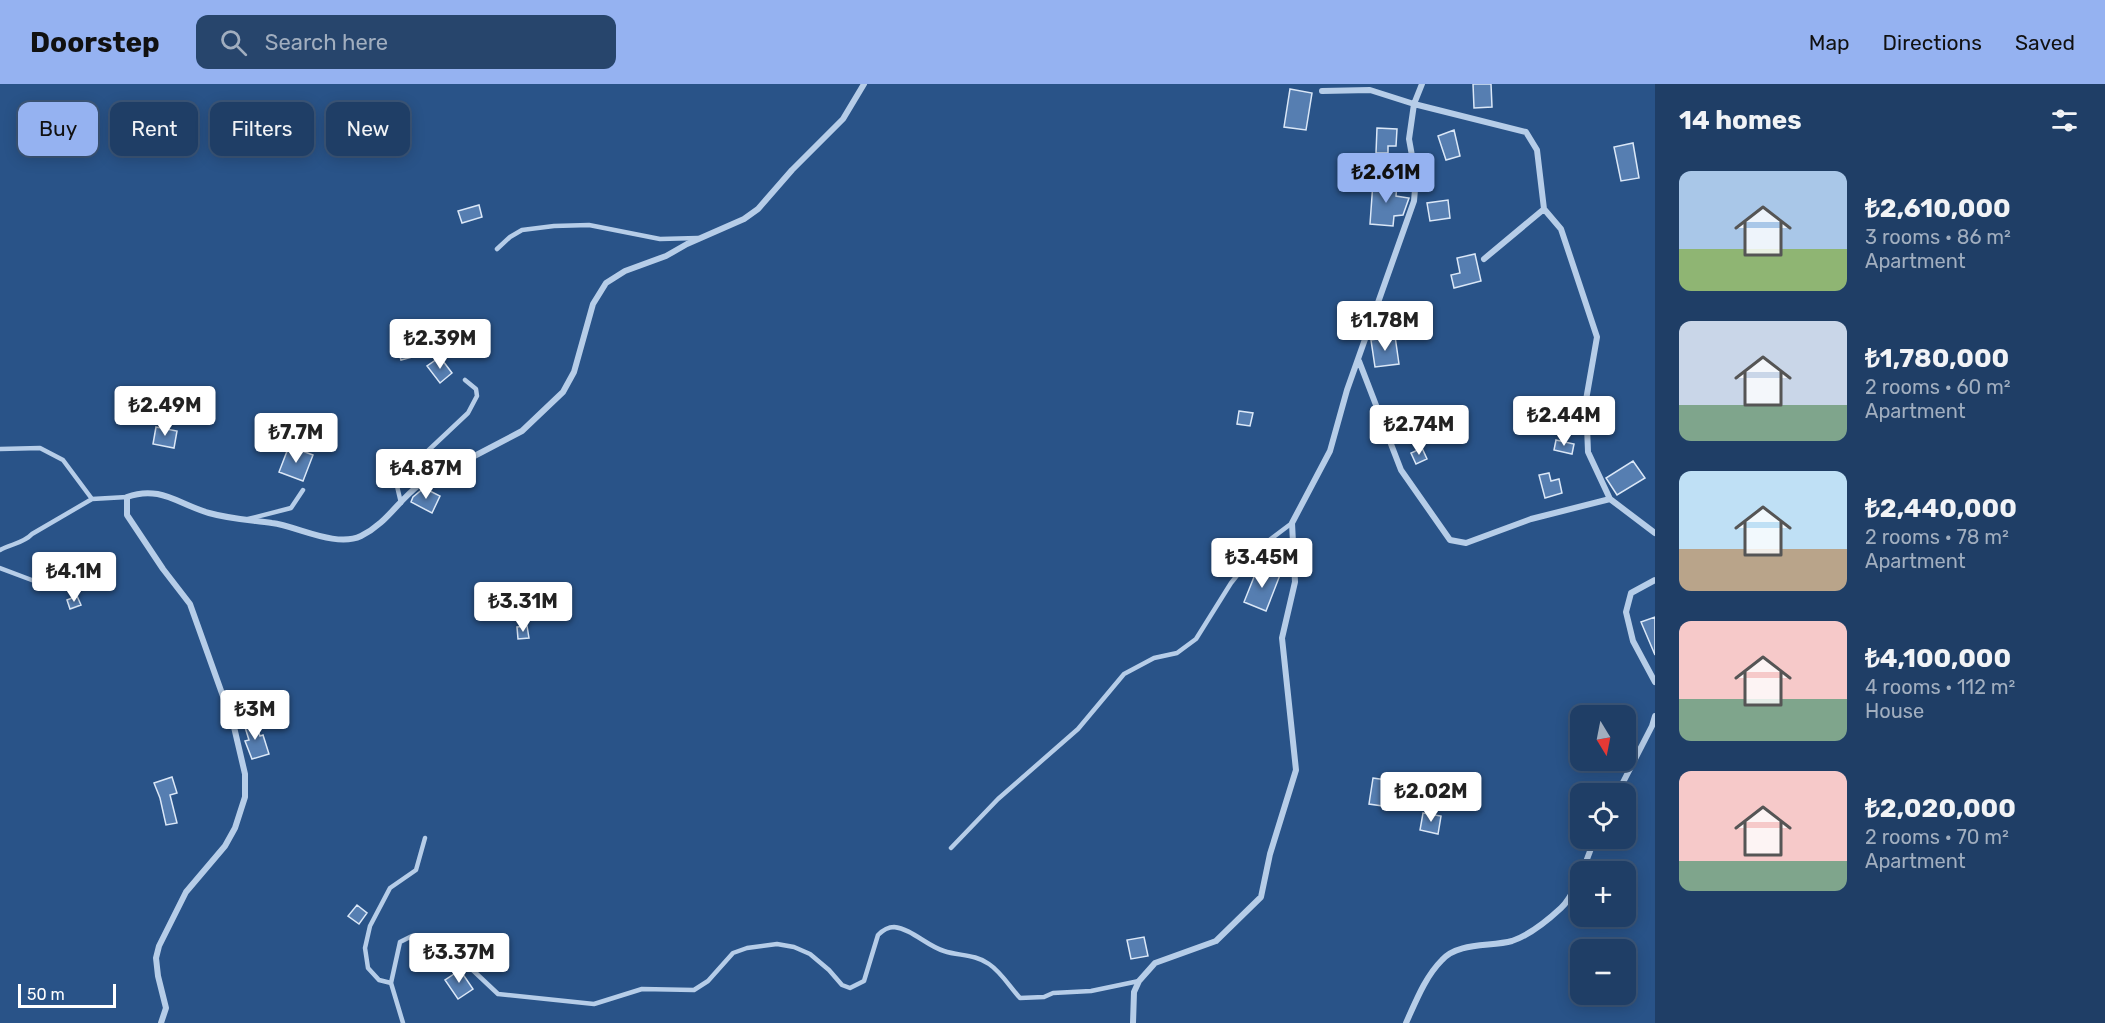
<!DOCTYPE html>
<meta charset="utf-8">
<style>
body{margin:0;font-family:Rubik,sans-serif;background:#27456c;color:#f1f3f6;height:100vh;display:flex;flex-direction:column;font-size:22px;white-space:nowrap}
*{box-sizing:border-box;margin:0}
p{font-size:20px;color:#a1aebf}
.icon{flex:none;width:33px;height:33px;fill:none;stroke:currentColor;stroke-width:2;stroke-linecap:round;stroke-linejoin:round}
.map{position:relative;flex:1;overflow:hidden}
.panel{display:flex;flex-direction:column;background:#1f3e66;width:450px}
.panel>*{flex:none}
.top-card{position:absolute;left:18px;top:18px;width:570px;height:54px;display:flex;gap:12px}
.needle{width:39px;rotate:170deg}
.fabs{position:absolute;left:1570px;top:621px;display:grid;gap:12px}
.fabs a{display:grid;place-items:center;width:66px;height:66px;border-radius:12px;background:#1f3e66;box-shadow:0 3px 15px #0003,0 0 0 2px #3c577a;font-size:30px}
.scale{position:absolute;left:18px;bottom:15px;width:98px;box-sizing:border-box;padding-left:6px;border:3px solid #fff;border-top:0;font-size:16px;line-height:21px;white-space:nowrap;color:#fff;-webkit-text-stroke:4px #295388;paint-order:stroke}
.price{position:absolute;translate:-50% -51px;padding:0 14px;border-radius:6px;background:#fff;color:#222;font-size:20px;line-height:39px;filter:drop-shadow(0 2px 3px #0008)}
.price::after{content:'';position:absolute;left:50%;top:36px;width:18px;height:14px;margin-left:-9px;background:inherit;clip-path:polygon(0 0,100% 0,50% 100%)}
.price.on{background:#95b2f1;color:#111}
ul{padding:0;list-style:none}
li{display:flex;align-items:center;gap:18px;height:150px;padding:0 24px}
li span{display:grid;place-items:center;flex:none;width:168px;height:120px;border-radius:12px;color:#555}
li>.icon{margin-inline-start:auto}
span .icon{width:72px;height:72px;fill:#fffc;stroke-width:1}
li b{font-size:26px}
h2{display:flex;justify-content:space-between;align-items:center;height:72px;padding:0 24px;font-size:26px}
.tag{padding:0 21px;border-radius:12px;background:#1f3e66;box-shadow:0 3px 15px #0003,0 0 0 2px #3c577a;font-size:21px;line-height:54px}
.tag.on{background:#95b2f1;color:#111}
header{display:flex;align-items:center;gap:36px;box-sizing:border-box;height:84px;padding:0 30px;background:#95b2f1;color:#111}
header strong{font-size:28px}
nav{display:flex;gap:33px;margin-inline-start:auto;font-size:21px}
.search{width:420px;height:54px;background:#27456c;display:flex;align-items:center;gap:15px;box-sizing:border-box;padding:0 21px;border-radius:12px;color:#a1aebf;font-size:22px}
main{display:flex;flex:1;min-height:0}
.map>svg:first-child{display:block}
.building{fill:#567eb1;stroke:#dae7f7;stroke-width:1.5}
.lines{fill:none;stroke-linecap:round;stroke-linejoin:round}
.lane{stroke:#b6cde8;stroke-width:4.5}
.street{stroke:#b6cde8;stroke-width:6}
</style>
<header>
<strong>Doorstep</strong>
<div class="search"><svg class="icon" aria-label="search" viewBox="0 0 24 24"><circle cx="10" cy="10" r="6"/><path d="M15 15l6 6"/></svg>Search here</div>
<nav><a>Map</a><a>Directions</a><a>Saved</a></nav>
</header>
<main>
<div class="map">
<svg width="1655" height="939" viewBox="0 0 1655 939">
<rect width="100%" height="100%" fill="#295388"/>
<path class="building" d="M1473 0H1491L1492 23 1474 24Z
M1290 5 1312 9 1306 46 1284 43Z
M1377 44 1397 45 1396 62H1388V69H1376Z
M1454 46 1460 72 1446 76 1438 52Z
M1633 59 1639 94 1621 97 1614 63Z
M1373 98 1397 100 1396 112 1409 114 1403 131 1394 132 1393 142 1370 140Z
M1448 116 1450 134 1430 137 1427 119Z
M479 121 482 133 462 139 458 127Z
M1475 170 1481 197 1454 204 1451 191 1460 189 1457 174Z
M1395 252 1399 280 1375 283 1371 256Z
M413 262 416 272 401 276 398 266Z
M440 273 452 289 440 299 427 282Z
M1239 327 1253 329 1250 342 1237 340Z
M156 343 177 347 174 364 153 360Z
M1556 356 1574 360 1572 370 1554 366Z
M289 362 313 371 303 397 279 388Z
M1422 364 1427 375 1416 380 1411 369Z
M1633 377 1645 394 1617 411 1606 394Z
M1549 389 1551 397 1559 395 1562 409 1545 414 1539 391Z
M424 404 440 412 432 429 411 418 413 413Z
M1258 483 1280 491 1266 527 1244 518Z
M77 512 81 521 70 525 67 516Z
M1655 533V571L1641 538Z
M527 542 529 554 518 555 517 543Z
M255 637 260 652 263 651 269 670 252 675 245 657 249 656 244 640Z
M172 693 177 709 170 711 177 739 166 741 160 714 154 699Z
M1373 694 1393 697 1389 723 1369 720Z
M1423 729 1441 732 1438 750 1420 746Z
M357 821 367 829 359 840 348 832Z
M1144 853 1148 872 1131 875 1127 856Z
M460 886 473 905 458 915 445 896Z"/>
<g class="lines">
<path class="lane" d="M497 165 510 153 522 146 554 142 589 141 660 155 698 154
M0 365 40 364 63 376 92 415
M401 419 397 402 398 395 468 329 477 312 476 305 465 296
M248 435 291 424 303 406
M0 466C11 460 24 459 32 450L92 415 127 413
M0 484 45 501
M951 764 998 715 1078 645 1124 590 1154 574 1177 569 1196 555 1231 499 1259 464 1292 439
M391 899 379 896 368 884 365 864 370 842 390 804 416 786 425 754
M403 939 391 899 400 858 412 852 436 858 463 877 498 910 594 920 642 905 694 906 708 897 733 869 747 864 777 860 794 863 810 870 829 886 842 901 850 904 864 897 878 851C882 847 888 843 894 843 912 845 927 862 944 867 959 872 975 870 989 880 1001 888 1010 903 1020 914L1044 913 1053 909 1091 907 1139 897"/>
<path class="street" d="M1322 7 1370 6 1414 20 1526 48 1537 66 1544 125 1561 145 1597 253 1586 316 1588 368 1610 415 1655 449
M1484 175 1544 125
M1359 277 1401 386 1450 456 1466 459 1531 435 1610 415
M1655 496 1631 509 1626 528 1633 557 1655 598
M1617 710 1652 642 1655 632
M161 939 166 924 158 892 156 874 159 862 186 808 225 762 235 744 245 713V690L234 643 190 520 163 485 127 431V413C160 401 178 420 209 429 230 435 251 436 272 439 297 442 336 464 361 452 387 439 397 418 419 401L522 347 563 308 574 288 593 220 606 199 625 187 666 172 687 160 744 135 758 125 792 86 843 35 864 0
M1133 939 1134 908 1139 897 1155 879 1216 857 1261 813 1270 770 1296 686 1282 554 1295 498 1292 439 1330 367 1347 306 1414 117 1416 94 1409 55 1414 20 1422 0
M1406 939C1416 917 1425 893 1442 876 1458 858 1490 863 1512 857 1530 851 1547 837 1561 824 1576 810 1587 774 1595 754"/>
</g>
</svg>
<div class="fabs">
<a><svg class="needle" viewBox="-14 -14 28 28"><path d="M0-13l5 13h-10z" fill="#e53935"/><path d="M0 13l5-13h-10z" fill="#a1aebf"/></svg></a>
<a><svg class="icon" aria-label="locate" viewBox="0 0 24 24"><circle cx="12" cy="12" r="6"/><path d="M12 2v4M12 18v4M2 12h4M18 12h4"/></svg></a>
<a>+</a>
<a>−</a>
</div>
<div class="scale">50 m</div>
<b class="price on" style="left:1386px;top:120px">₺2.61M</b>
<b class="price" style="left:1385px;top:268px">₺1.78M</b>
<b class="price" style="left:440px;top:286px">₺2.39M</b>
<b class="price" style="left:165px;top:353px">₺2.49M</b>
<b class="price" style="left:1564px;top:363px">₺2.44M</b>
<b class="price" style="left:1419px;top:372px">₺2.74M</b>
<b class="price" style="left:296px;top:380px">₺7.7M</b>
<b class="price" style="left:426px;top:416px">₺4.87M</b>
<b class="price" style="left:1262px;top:505px">₺3.45M</b>
<b class="price" style="left:74px;top:519px">₺4.1M</b>
<b class="price" style="left:523px;top:549px">₺3.31M</b>
<b class="price" style="left:255px;top:657px">₺3M</b>
<b class="price" style="left:1431px;top:739px">₺2.02M</b>
<b class="price" style="left:459px;top:900px">₺3.37M</b>
<div class="top-card">
<a class="tag on">Buy</a>
<a class="tag">Rent</a>
<a class="tag">Filters</a>
<a class="tag">New</a>
</div>
</div>
<section class="panel">
<h2>14 homes<svg class="icon" aria-label="filters" viewBox="0 0 24 24"><path d="M4 7h16M4 17h16"/><circle cx="9" cy="7" r="2"/><circle cx="15" cy="17" r="2"/></svg></h2>
<ul>
<li><span style="background:linear-gradient(#a9c7e8 65%,#8fb573 0)"><svg class="icon" aria-label="home" viewBox="0 0 24 24"><path d="M3 11l9-7 9 7M6 9v11h12V9"/></svg></span><div><b>₺2,610,000</b><p>3 rooms · 86 m²</p><p>Apartment</p></div></li>
<li><span style="background:linear-gradient(#c9d6e8 70%,#7fa58c 0)"><svg class="icon" aria-label="home" viewBox="0 0 24 24"><path d="M3 11l9-7 9 7M6 9v11h12V9"/></svg></span><div><b>₺1,780,000</b><p>2 rooms · 60 m²</p><p>Apartment</p></div></li>
<li><span style="background:linear-gradient(#bfe0f5 65%,#b9a48a 0)"><svg class="icon" aria-label="home" viewBox="0 0 24 24"><path d="M3 11l9-7 9 7M6 9v11h12V9"/></svg></span><div><b>₺2,440,000</b><p>2 rooms · 78 m²</p><p>Apartment</p></div></li>
<li><span style="background:linear-gradient(#f6c9c9 65%,#7fa58c 0)"><svg class="icon" aria-label="home" viewBox="0 0 24 24"><path d="M3 11l9-7 9 7M6 9v11h12V9"/></svg></span><div><b>₺4,100,000</b><p>4 rooms · 112 m²</p><p>House</p></div></li>
<li><span style="background:linear-gradient(#f6c9c9 75%,#7fa58c 0)"><svg class="icon" aria-label="home" viewBox="0 0 24 24"><path d="M3 11l9-7 9 7M6 9v11h12V9"/></svg></span><div><b>₺2,020,000</b><p>2 rooms · 70 m²</p><p>Apartment</p></div></li>
</ul>
</section>
</main>
